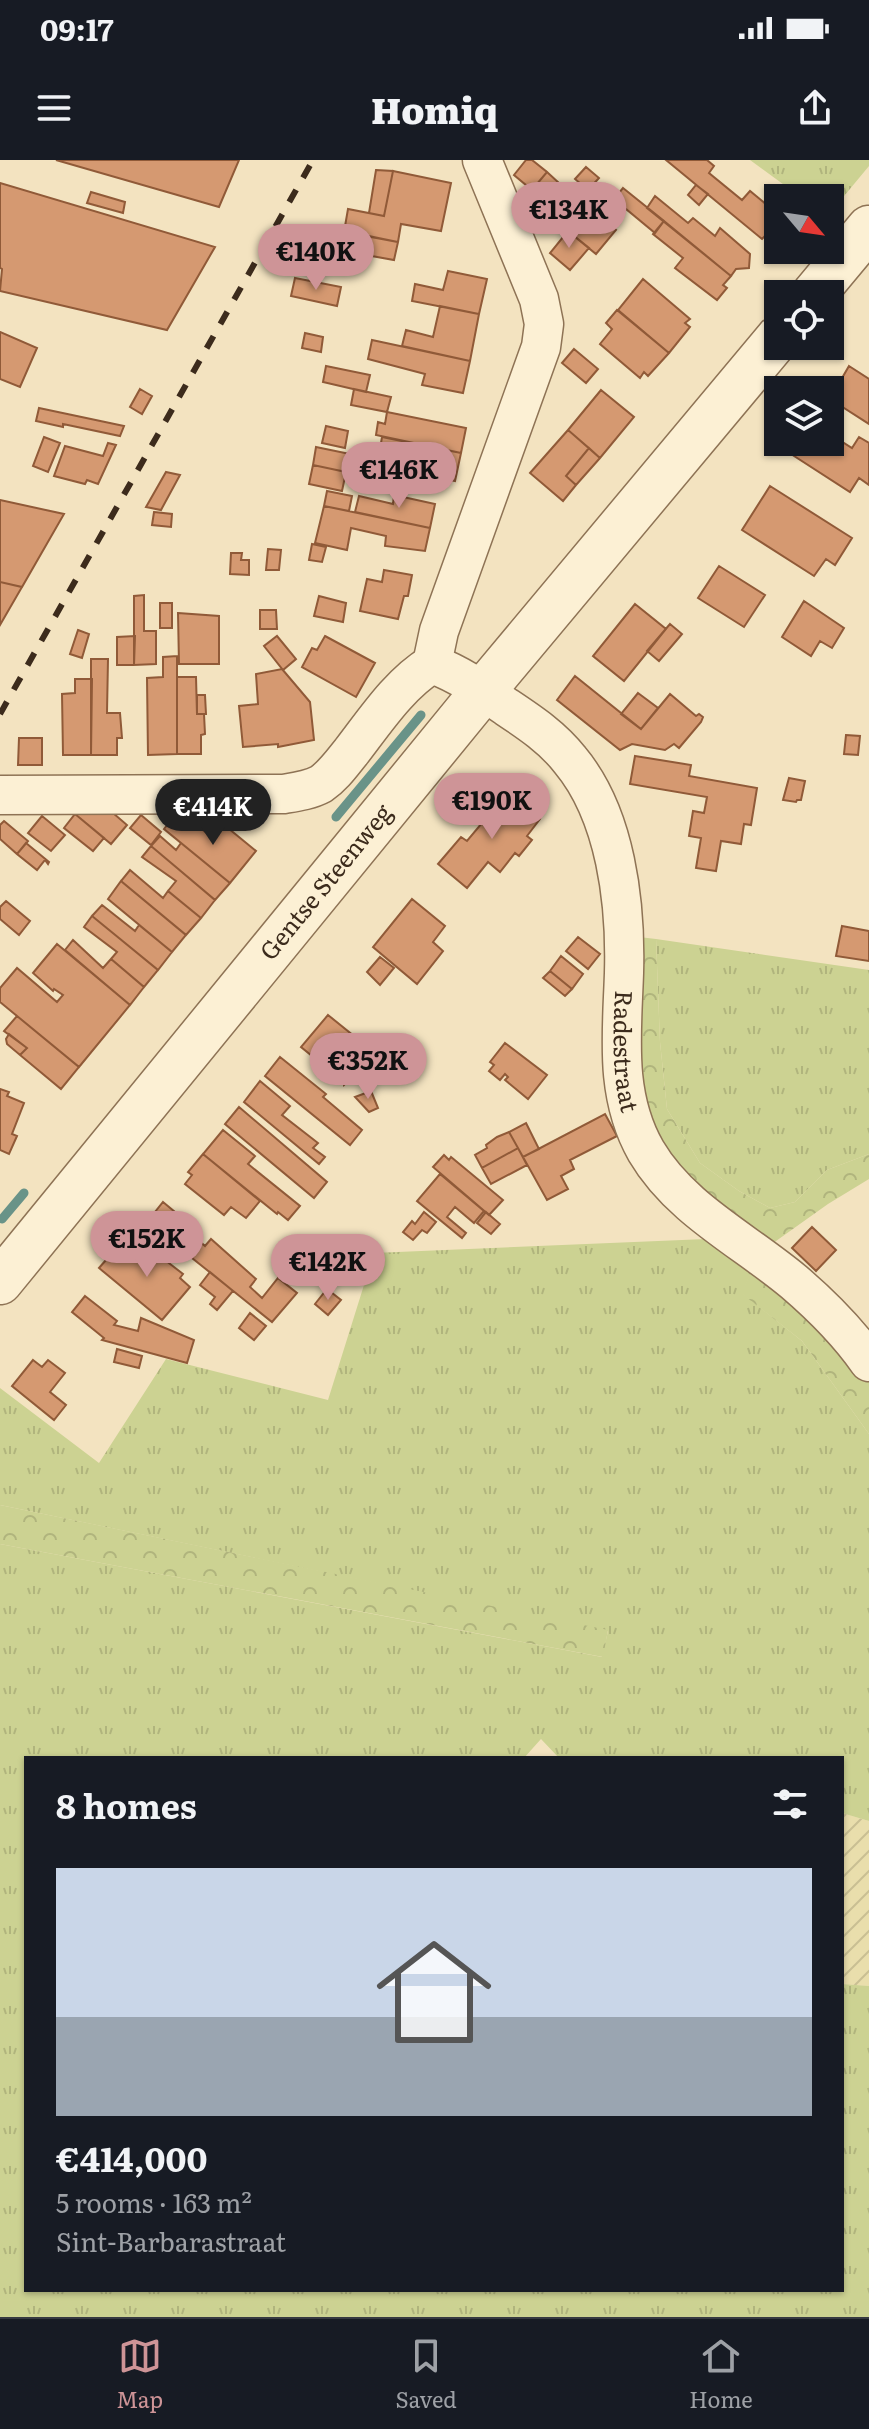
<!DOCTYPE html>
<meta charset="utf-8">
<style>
body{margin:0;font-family:Literata,serif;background:#242831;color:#f1f3f6;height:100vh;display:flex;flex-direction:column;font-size:30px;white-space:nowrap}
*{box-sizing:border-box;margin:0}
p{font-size:26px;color:#9ea1a6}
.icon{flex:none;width:44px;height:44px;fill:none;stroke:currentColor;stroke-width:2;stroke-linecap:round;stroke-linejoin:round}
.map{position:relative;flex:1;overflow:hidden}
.side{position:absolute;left:24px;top:1596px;width:820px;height:536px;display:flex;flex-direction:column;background:#171b24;border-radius:0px;box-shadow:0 2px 6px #0004}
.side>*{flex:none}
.needle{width:52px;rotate:119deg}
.fabs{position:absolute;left:764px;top:24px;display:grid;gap:16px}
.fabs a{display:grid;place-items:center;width:80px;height:80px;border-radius:0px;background:#171b24;box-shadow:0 2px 6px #0004;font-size:40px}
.price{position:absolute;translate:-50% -68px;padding:0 18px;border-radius:28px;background:#ce9497;color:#111;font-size:26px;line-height:52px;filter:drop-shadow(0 2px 4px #0008)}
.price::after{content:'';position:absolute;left:50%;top:48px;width:24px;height:18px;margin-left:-12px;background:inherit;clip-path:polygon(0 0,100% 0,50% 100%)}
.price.current{background:#222;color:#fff}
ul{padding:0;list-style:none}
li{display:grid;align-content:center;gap:16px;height:424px;padding:0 32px}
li+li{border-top:2px solid #363941}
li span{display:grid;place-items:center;height:248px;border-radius:0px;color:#555}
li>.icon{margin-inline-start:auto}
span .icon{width:144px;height:144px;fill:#fffc;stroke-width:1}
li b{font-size:34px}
h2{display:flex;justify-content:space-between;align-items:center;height:96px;padding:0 32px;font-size:34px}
.status{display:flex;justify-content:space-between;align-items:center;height:56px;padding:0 40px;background:#171b24;direction:ltr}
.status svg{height:22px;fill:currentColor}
header{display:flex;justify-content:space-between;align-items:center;height:104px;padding:0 32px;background:#171b24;font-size:36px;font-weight:800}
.menu{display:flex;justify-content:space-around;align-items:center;height:112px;border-top:2px solid #363941;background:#171b24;font-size:22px;color:#9ea1a6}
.menu a{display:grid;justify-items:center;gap:4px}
.menu .current{color:#ce9497}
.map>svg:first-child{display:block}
.farmland{fill:url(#farmland-furrows)}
.grass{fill:url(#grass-tufts)}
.forest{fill:url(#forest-crowns)}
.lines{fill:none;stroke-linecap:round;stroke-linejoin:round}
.stream{stroke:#699388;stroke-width:9}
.building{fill:#d59971;stroke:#905a38;stroke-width:2}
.minor-casing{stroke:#8e7355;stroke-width:41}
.tertiary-casing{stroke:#8e7355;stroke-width:47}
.minor{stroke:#fcf0d4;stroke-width:38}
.tertiary{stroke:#fcf0d4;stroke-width:44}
.rail{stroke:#3c2b1c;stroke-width:6;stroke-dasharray:14 14;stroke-linecap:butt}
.labels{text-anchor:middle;stroke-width:6;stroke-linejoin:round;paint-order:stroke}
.street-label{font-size:24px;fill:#3c2b1c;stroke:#f9edd0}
</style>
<div class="status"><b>09:17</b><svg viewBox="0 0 49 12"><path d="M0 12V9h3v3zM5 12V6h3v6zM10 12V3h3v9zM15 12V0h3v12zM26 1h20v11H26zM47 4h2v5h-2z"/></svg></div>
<header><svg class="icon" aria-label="menu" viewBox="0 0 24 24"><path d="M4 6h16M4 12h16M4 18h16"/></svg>Homiq<svg class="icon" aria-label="share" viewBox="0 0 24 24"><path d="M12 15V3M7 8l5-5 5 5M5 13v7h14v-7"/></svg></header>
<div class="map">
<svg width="869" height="2157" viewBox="0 0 869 2157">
<defs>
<pattern id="farmland-furrows" width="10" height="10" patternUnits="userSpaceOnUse" patternTransform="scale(2)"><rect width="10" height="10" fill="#e9deac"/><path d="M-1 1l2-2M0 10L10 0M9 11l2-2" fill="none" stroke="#c9bf93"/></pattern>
<pattern id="grass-tufts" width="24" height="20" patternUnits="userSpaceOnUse" patternTransform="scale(2)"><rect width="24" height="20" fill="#ccd292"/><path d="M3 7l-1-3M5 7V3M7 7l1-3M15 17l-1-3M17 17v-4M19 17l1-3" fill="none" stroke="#b0b47d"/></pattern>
<pattern id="forest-crowns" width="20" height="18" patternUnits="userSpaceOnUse" patternTransform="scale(2)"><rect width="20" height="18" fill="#ccd292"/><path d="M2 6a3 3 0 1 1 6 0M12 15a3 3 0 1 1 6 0" fill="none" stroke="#b0b47d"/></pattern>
</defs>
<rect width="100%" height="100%" fill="#f3e3c0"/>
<path class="farmland" d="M842 1653 869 1661V1826L842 1824Z"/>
<path class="grass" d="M750 0H869V6L830 53V38H802Z
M656 779 869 810V994L827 1010 795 1042 770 1048 739 1031 700 1003 667 949 660 882Z
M706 1079 755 1104 742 1133 802 1181 869 1274V1661L842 1653V1598H559L541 1579 524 1598H26V2130H842V1824L869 1826V2157H0V1384L602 1497 608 1471 0 1345V1228L99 1303 166 1199 328 1240 374 1093Z"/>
<path class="forest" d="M639 777 656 779 660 882 667 949 700 1003 739 1031 770 1048 795 1042 827 1010 869 994V1019L828 1044 769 1086 721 1054 658 984 643 945Z
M755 1104 869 1216V1274L802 1181 741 1133Z
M0 1345 608 1470 603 1497 0 1384Z"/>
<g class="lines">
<path class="stream" d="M336 657 421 555
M2 1059 24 1033"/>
</g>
<path class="building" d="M56 0H239L219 47Z
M526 0H532L547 12 532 30 514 15Z
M666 0H707L714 6 709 13 742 40 750 31 778 54V68L776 71H770L762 79Z
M586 7 599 18 588 30 575 19Z
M376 10 393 11 384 56 369 53Z
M393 11 451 23 441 71 401 64 398 82 344 72 348 49 384 56Z
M547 12 571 34 552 58 536 45 531 31Z
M0 23 215 87 167 170 0 131 2 109 0 108Z
M696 25 708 34 699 45 688 35Z
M623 28 664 61 655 73 614 39Z
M91 32 125 42 123 53 87 43Z
M571 34 588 47 568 71 552 58Z
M655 36 688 63 693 58 715 76 720 68 750 94 749 108 736 109 731 116 647 48Z
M588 47 616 70 596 94 568 71Z
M664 61 731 116 723 125 727 128 717 140 675 108 683 98 653 74Z
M568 71 589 88 570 110 550 93Z
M359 74 398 82 394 100 355 93Z
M448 111 487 119 479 154 412 141 415 124 443 130Z
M295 118 341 127 337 146 291 136Z
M643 119 690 159 685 163 690 167 669 193 618 150Z
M440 146 479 154 470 201 402 186 406 170 433 177Z
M617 150 669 193 648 216 644 212 640 218 600 184 612 169 606 163Z
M0 172 37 188 20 227 0 219Z
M305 173 323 177 321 192 302 188Z
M372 180 470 201 463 233 422 225 425 214 368 199Z
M574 189 598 209 586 223 562 203Z
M326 206 370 215 366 232 323 222Z
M849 206 869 219V264L830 239Z
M140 229 152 236 142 254 130 247Z
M354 229 391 237 387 252 351 245Z
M601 230 634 257 600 298 568 270Z
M39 248 124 266 120 276 63 264V267L36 261Z
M387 252 466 268 461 293 376 275 378 262 385 264Z
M326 266 348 271 345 288 322 283Z
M568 270 589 288 566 316 576 325 563 341 530 313Z
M830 274 852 288 859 277 869 283V325L859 318 850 332 791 294 799 282H830Z
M44 277 60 283 48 312 33 306Z
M382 277 461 293 455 321 411 312 413 300 379 295Z
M108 283 116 285 98 324 87 320 85 324 54 316 65 286 103 296Z
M316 287 350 294 346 312 313 305Z
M589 288 600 298 576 325 566 316Z
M313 305 346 312 342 331 309 324Z
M166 312 180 315 161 350 146 347Z
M770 326 852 378 835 405 826 399 814 416 742 370Z
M327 331 352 336 349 351 324 346Z
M394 335 435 344 430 368 355 352 359 336 393 344Z
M0 340 64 354 22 427 0 422Z
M324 346 430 368 425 391 385 386 386 376 351 368 347 390 315 383Z
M154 352 172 354 171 367 152 365Z
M312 384 326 387 322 402 309 400Z
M268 389 281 390 279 410H266Z
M231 393H242L241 400H249V415L230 414Z
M719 406 765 435 744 467 698 438Z
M384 410 412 415 408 436H404L398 459 360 451 367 419 382 422Z
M0 422 22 427 0 465Z
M144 435V471H156V504L134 505V436Z
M319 436 346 443 343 462 314 456Z
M804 441 844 468 832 488 820 481 811 496 782 477Z
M160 443H172V468H160Z
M635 444 666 469 624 521 593 496Z
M260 450H276L277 469H260Z
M178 453 219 456V504H179Z
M670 464 682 474 659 501 647 491Z
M78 470 89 474 82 498 70 494Z
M135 476 134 505H117V477Z
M277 476 296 499 283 510 264 486Z
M325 476 375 503 356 537 302 507 312 488 317 490Z
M177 496V594L148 595 147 518 163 517V497Z
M91 499H108L107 553H120L122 578H117V595H91Z
M282 509 310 542 314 580 278 587V584L243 587 239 546 258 544 256 514Z
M575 516 641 569 670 534 696 556 699 554 703 557 701 562 679 588 674 584 665 590 632 584 620 590 557 540Z
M177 517H196L197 554H204L205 574 201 575V594H177Z
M75 519H92L91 595H63L62 534 75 533Z
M638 533 658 548 641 569 621 554Z
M197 535H205L206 554H197Z
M846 575 860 576 858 595 844 594Z
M19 578H42V605H18Z
M635 596 691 605 689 616 757 628 751 665 744 664 741 684 721 681 716 711 696 708 701 678 689 676 693 651 704 653 707 637 630 624Z
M789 618 805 621 801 640H797L796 642 783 640Z
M508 632 540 659 527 676 532 680 519 696 515 693 500 712 488 702 467 728 438 704 461 677 467 681Z
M113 653 127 665 111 684 75 654Z
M75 654 104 678 93 691 64 668Z
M141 655 161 672 151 685 130 668Z
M42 656 65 675 51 691 28 673Z
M172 659 192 661 210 676 212 674 214 676 223 664 256 691 230 723 164 669Z
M4 661 28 681 17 694 0 679V665Z
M160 676 176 690 181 683 230 723 215 740 151 686Z
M26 683 49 702 48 704 45 700 37 710 17 694Z
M151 686 215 740 201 758 168 731 176 721 142 697Z
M130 710 163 738 168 731 201 758 186 775 121 721Z
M121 721 186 775 172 792 108 739Z
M412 739 445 766 433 782 443 791 417 824 373 787Z
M6 741 30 761 19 775 0 759V747Z
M102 745 135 771 139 765 172 792 158 810 92 756Z
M92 756 158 810 144 827 111 799 117 792 84 767Z
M842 766 869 771V801L836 796Z
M578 777 600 794 588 809 566 791Z
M73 780 103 808 111 799 144 827 130 845 65 790Z
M57 784 130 845 79 907 0 842V828L17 808 57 842 63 835 54 829 53 831 33 813Z
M561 796 583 814 572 829 550 811Z
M380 797 394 808 380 825 367 812Z
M550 811 572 829 565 836 543 818Z
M328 855 370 889 355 908 357 911 344 925 343 921 301 887Z
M17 856 79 907 61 929 20 895 27 888 4 871Z
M9 874 27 888 20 895 7 884 6 879Z
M505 883 547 915 528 939 505 920 508 917 505 914 500 920 489 911 494 905 490 902Z
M280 897 326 934 323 937 362 970 350 985 265 916Z
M260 921 290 946 282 955 318 983 313 988 325 997 319 1004 244 942Z
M0 929 9 932 7 936 24 943 12 974 17 976 9 994 0 990Z
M371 931 378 948 369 952 355 937Z
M239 947 327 1022 314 1038 225 964Z
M605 954 617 976 570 1000 574 1009 561 1016 568 1029 547 1040 523 997Z
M526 963 539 989 523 997 509 972Z
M223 970 255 996 248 1004 300 1046 288 1060 278 1052 277 1054 203 994Z
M509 972 518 988 482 1008 475 995 487 988 486 985 497 977Z
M518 988 527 1005 491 1024 482 1008Z
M203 994 260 1041 246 1058 231 1047 224 1055 185 1024 192 1015 188 1012Z
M444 995 449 1000 451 997 503 1040 489 1055 433 1007Z
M440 1014 484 1051 474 1063 455 1047 447 1057 466 1073 462 1078 417 1041Z
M163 1042 193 1067 189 1072 205 1086 211 1079 256 1119 250 1127 262 1138 278 1118 297 1133 272 1162 147 1062Z
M424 1052 436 1062 427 1073 422 1070 413 1080 403 1072 412 1061 415 1064Z
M486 1052 500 1064 491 1074 477 1063Z
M812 1067 836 1090 816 1111 792 1088Z
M130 1081 151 1098 156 1093 183 1114 180 1118 190 1127 162 1160 99 1108 113 1092 118 1096Z
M210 1112 233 1131 217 1150 210 1144 215 1137 200 1125Z
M327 1129 341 1140 328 1155 315 1144Z
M85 1136 117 1161 114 1165 138 1171 141 1158 194 1180 187 1203 102 1180 104 1178 72 1152Z
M250 1153 266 1166 254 1180 239 1168Z
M117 1189 142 1196 139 1208 114 1202Z
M33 1200 42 1207 48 1200 65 1213 50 1232 66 1245 54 1260 12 1226Z"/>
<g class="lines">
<g class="minor-casing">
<g id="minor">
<path id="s1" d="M432 504C459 514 482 530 505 546 529 562 552 577 570 600 616 655 626 743 624 813 622 874 614 935 646 991 680 1049 744 1080 794 1122 822 1146 848 1172 869 1202"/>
<path d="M432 504 439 471 541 187 544 164 539 139 482 0"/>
<path d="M0 635 284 634C296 632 310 630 321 624 333 616 342 603 351 592 375 561 399 524 432 504"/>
</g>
</g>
<g class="tertiary-casing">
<g id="tertiary">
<path d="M814 134 869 68"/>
<path id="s2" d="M0 1122 483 531 778 178"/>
</g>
</g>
<use href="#minor" class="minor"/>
<use href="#tertiary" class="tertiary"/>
<path class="rail" d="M0 554 313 0"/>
</g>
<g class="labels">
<g class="street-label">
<text dy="8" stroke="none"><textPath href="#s2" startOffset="516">Gentse Steenweg</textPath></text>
<text dy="8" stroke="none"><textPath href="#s1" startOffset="472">Radestraat</textPath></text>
</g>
</g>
</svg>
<div class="fabs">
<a><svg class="needle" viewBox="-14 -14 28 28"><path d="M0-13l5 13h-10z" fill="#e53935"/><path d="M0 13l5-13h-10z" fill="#9ea1a6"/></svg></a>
<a><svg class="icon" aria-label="locate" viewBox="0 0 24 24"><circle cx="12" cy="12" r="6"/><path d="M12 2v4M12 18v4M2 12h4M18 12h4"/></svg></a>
<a><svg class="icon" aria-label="layers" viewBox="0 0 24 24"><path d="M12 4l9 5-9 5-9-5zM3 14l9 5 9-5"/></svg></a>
</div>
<b class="price" style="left:569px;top:90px">€134K</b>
<b class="price" style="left:316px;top:132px">€140K</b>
<b class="price" style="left:399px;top:350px">€146K</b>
<b class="price" style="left:492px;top:681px">€190K</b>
<b class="price current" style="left:213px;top:687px">€414K</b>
<b class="price" style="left:368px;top:941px">€352K</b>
<b class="price" style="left:147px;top:1119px">€152K</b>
<b class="price" style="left:328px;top:1142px">€142K</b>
<section class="side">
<h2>8 homes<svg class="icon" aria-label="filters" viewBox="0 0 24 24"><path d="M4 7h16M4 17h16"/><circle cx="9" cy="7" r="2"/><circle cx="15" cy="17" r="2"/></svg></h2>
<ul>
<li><span style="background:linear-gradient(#c9d6e8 60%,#9aa5b1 0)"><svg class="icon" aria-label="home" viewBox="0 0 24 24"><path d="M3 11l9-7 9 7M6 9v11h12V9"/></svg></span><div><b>€414,000</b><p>5 rooms · 163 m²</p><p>Sint-Barbarastraat</p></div></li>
</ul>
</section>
</div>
<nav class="menu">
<a class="current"><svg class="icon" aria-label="map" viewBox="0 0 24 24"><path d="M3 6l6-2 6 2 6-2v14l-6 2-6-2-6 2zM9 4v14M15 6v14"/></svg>Map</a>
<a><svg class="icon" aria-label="saved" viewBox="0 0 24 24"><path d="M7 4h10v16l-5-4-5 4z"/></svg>Saved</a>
<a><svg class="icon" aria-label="home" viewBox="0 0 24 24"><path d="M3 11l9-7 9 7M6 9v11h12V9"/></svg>Home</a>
</nav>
